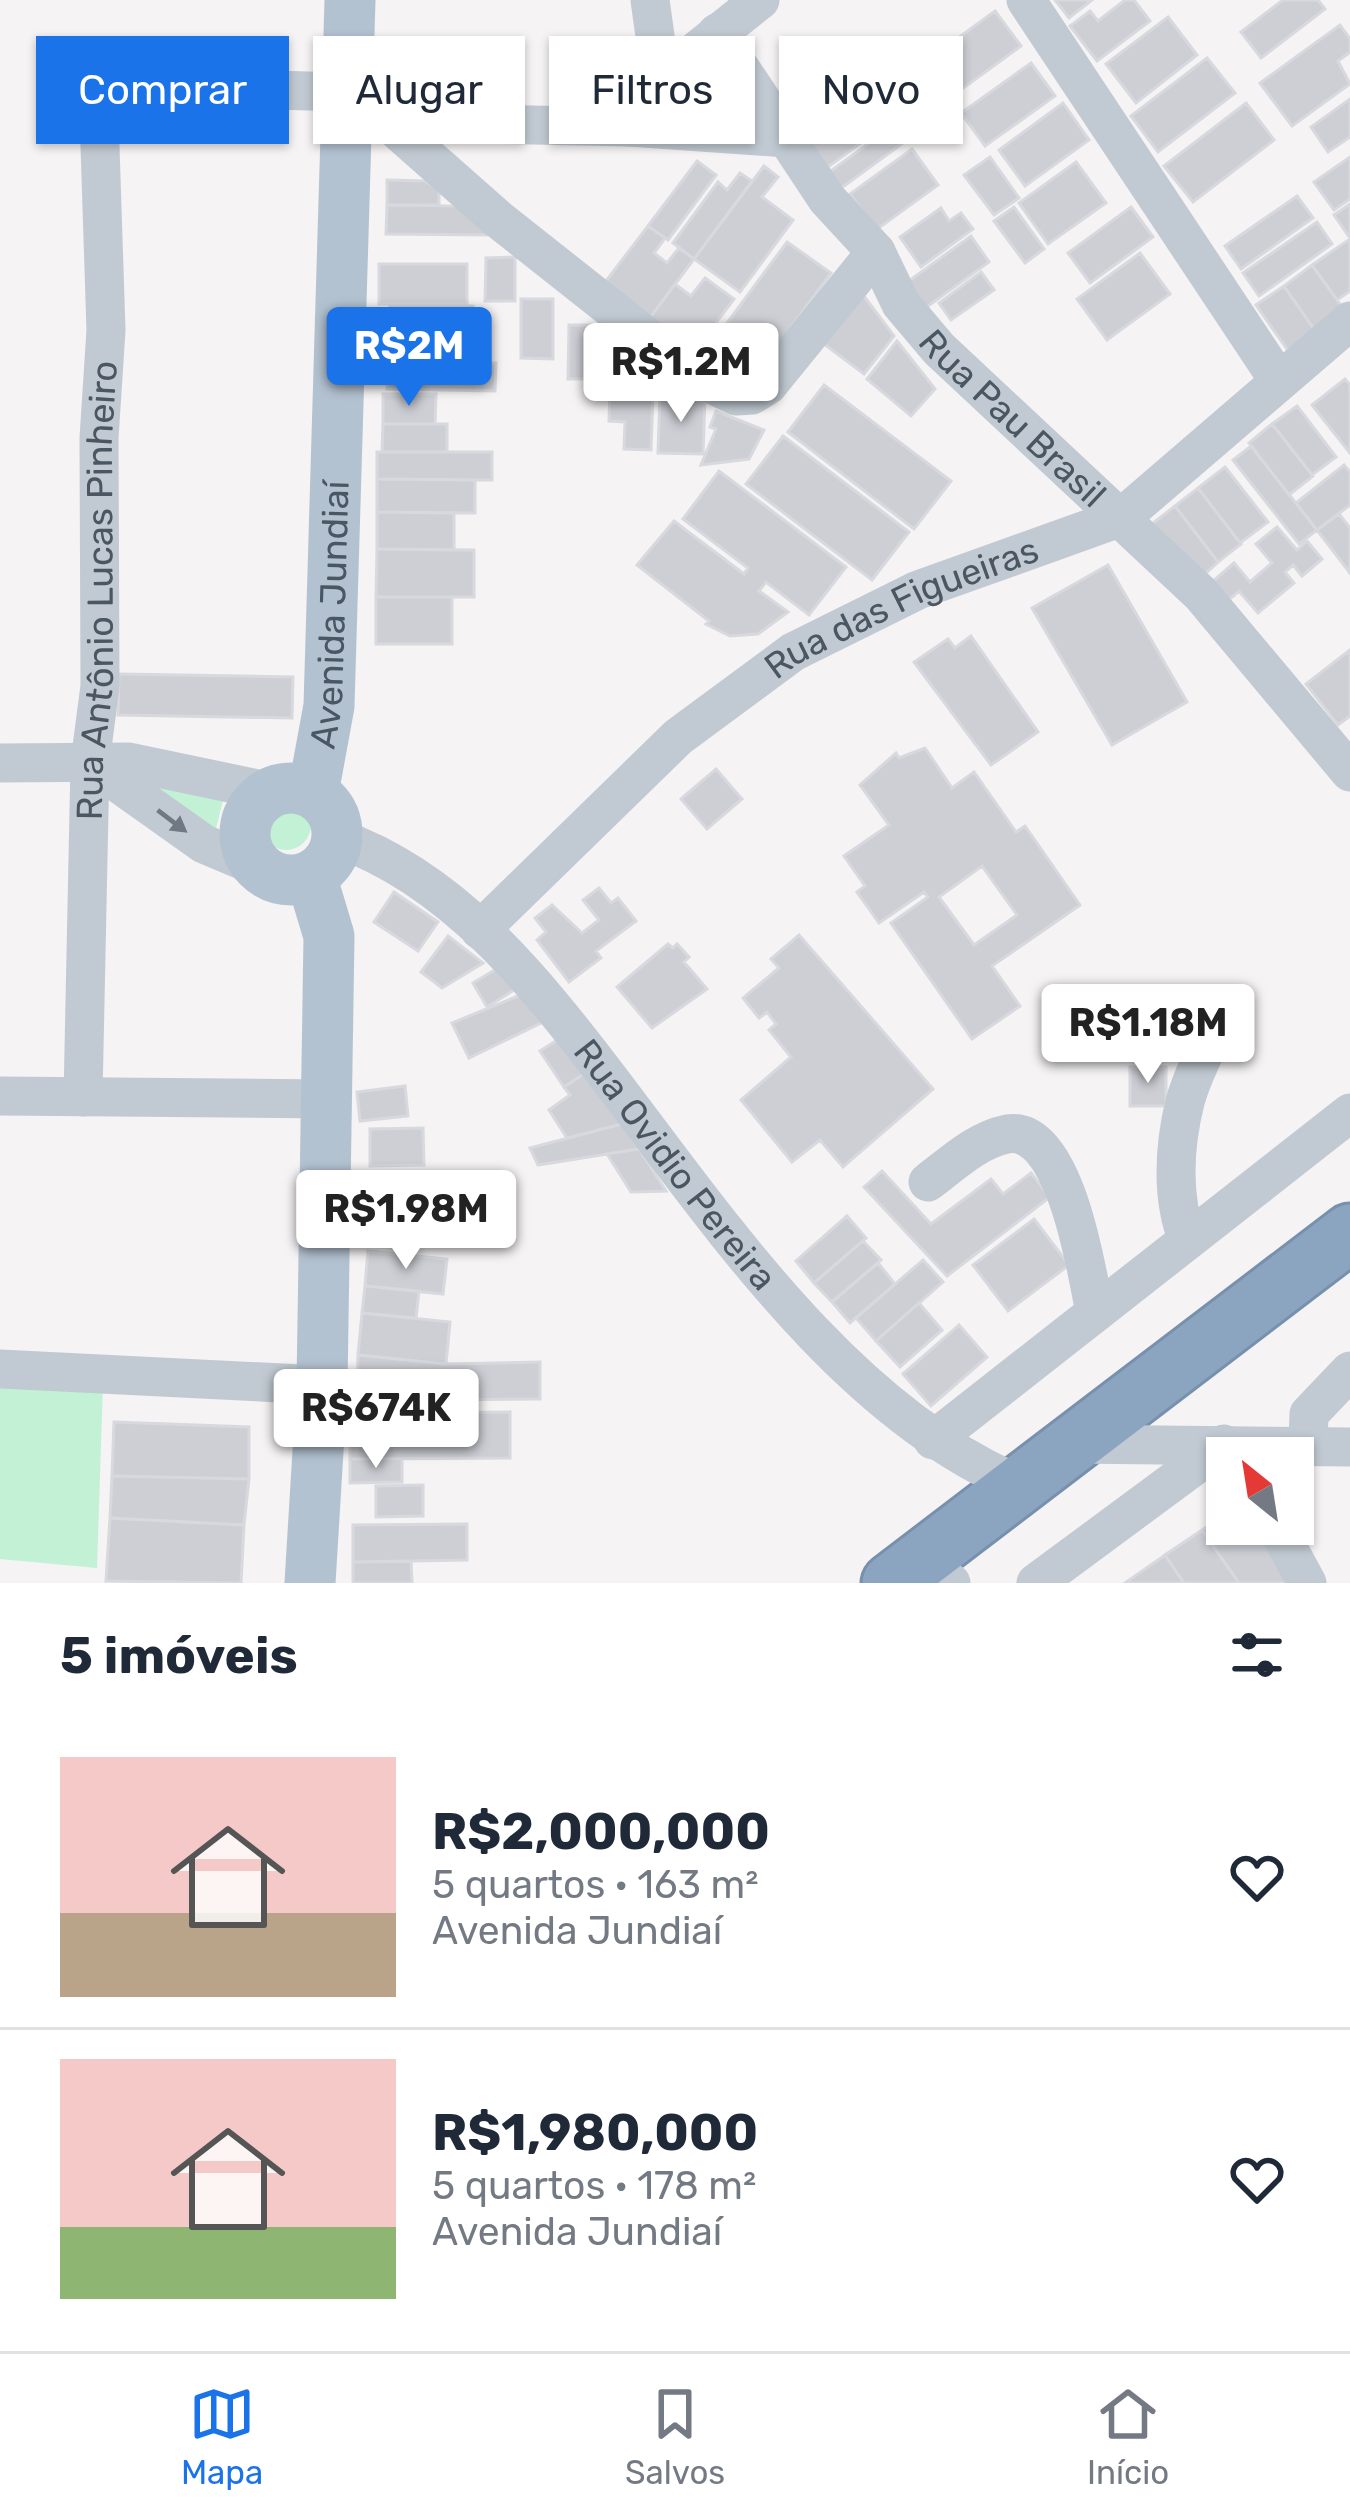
<!DOCTYPE html>
<html lang="pt">
<meta charset="utf-8">
<style>
body{margin:0;font-family:Rubik,sans-serif;background:#f6f6f7;color:#1f2937;height:100vh;display:flex;flex-direction:column;font-size:45px;white-space:nowrap}
*{box-sizing:border-box;margin:0}
p{font-size:39px;color:#747a83}
.icon{flex:none;width:66px;height:66px;fill:none;stroke:currentColor;stroke-width:2;stroke-linecap:round;stroke-linejoin:round}
.map{position:relative;height:1583px;overflow:hidden}
.side{display:flex;flex-direction:column;background:#fff;flex:1}
.side>*{flex:none}
.guide{position:absolute;left:36px;top:36px;width:1278px;height:108px;display:flex;gap:24px}
.needle{width:78px;rotate:330deg}
.controls{position:absolute;left:1206px;top:1437px;display:grid;gap:24px}
.controls a{display:grid;place-items:center;width:108px;height:108px;border-radius:0px;background:#fff;box-shadow:0 3px 9px #0004;font-size:60px}
.price{position:absolute;translate:-50% -102px;padding:0 27px;border-radius:12px;background:#fff;color:#222;font-size:39px;line-height:78px;filter:drop-shadow(0 3px 6px #0008)}
.price::after{content:'';position:absolute;left:50%;top:72px;width:36px;height:27px;margin-left:-18px;background:inherit;clip-path:polygon(0 0,100% 0,50% 100%)}
.price.on{background:#1a73e8;color:#fff}
ul{padding:0;list-style:none}
li{display:flex;align-items:center;gap:36px;height:300px;padding:0 60px}
li+li{border-top:3px solid #e0e1e3}
li span{display:grid;place-items:center;flex:none;width:336px;height:240px;border-radius:0px;color:#555}
li>.icon{margin-inline-start:auto}
span .icon{width:144px;height:144px;fill:#fffc;stroke-width:1}
li b{font-size:51px}
h2{display:flex;justify-content:space-between;align-items:center;height:144px;padding:0 60px;font-size:51px}
.pill{padding:0 42px;border-radius:0px;background:#fff;box-shadow:0 3px 9px #0004;font-size:42px;line-height:108px}
.pill.on{background:#1a73e8;color:#fff}
.tabs{display:flex;justify-content:space-around;align-items:center;height:168px;border-top:3px solid #e0e1e3;background:#fff;font-size:33px;color:#747a83}
.tabs a{display:grid;justify-items:center;gap:6px}
.tabs .on{color:#1a73e8}
.map>svg:first-child{display:block}
.green{fill:#c3f1d5}
.building{fill:#cdcfd5;stroke:#d7d9de;stroke-width:3;fill-rule:evenodd}
.lines{fill:none;stroke-linecap:round;stroke-linejoin:round}
.highway-casing{stroke:#7690ad;stroke-width:63}
.minor{stroke:#c1cad2;stroke-width:39}
.major{stroke:#b3c2d1;stroke-width:51}
.highway{stroke:#8ba5c1;stroke-width:57}
.oneway{fill:#6e7983}
.labels{text-anchor:middle;stroke-width:9;stroke-linejoin:round;paint-order:stroke}
.street-label{font-size:36px;fill:#4a5661;stroke:#fff}
</style>
<div class="map">
<svg width="1350" height="1583" viewBox="0 0 1350 1583">
<rect width="100%" height="100%" fill="#f5f3f3"/>
<path class="green" d="M132 768 226 789 214 836Z
M261 825a25 25 0 1 1 50 0a25 25 0 1 1-50 0Z
M0 1378 103 1383 97 1568 0 1559Z"/>
<path class="building" d="M1055 0H1092L1069 18Z
M1134 0 1150 21 1097 61 1070 26 1090 11 1098 21 1125 0Z
M1283 0H1318L1325 9 1261 58 1241 32Z
M995 11 1021 46 962 89 936 54Z
M1168 17 1197 55 1136 103 1106 64Z
M1340 25 1350 39V52L1338 61 1350 84 1292 126 1260 83Z
M1207 58 1235 93 1158 152 1131 116Z
M1031 63 1055 96 985 146 961 113Z
M911 66 931 92 828 167 809 140Z
M1350 99V137L1328 152 1311 127Z
M1063 103 1089 140 1025 186 999 150Z
M1246 103 1274 140 1193 202 1164 166Z
M902 119 914 135 840 189 828 173Z
M912 149 938 185 876 230 850 194Z
M990 157 1019 198 994 215 964 175Z
M1350 157V199L1334 210 1314 182Z
M697 161 716 175 668 240 648 226Z
M1076 162 1106 203 1048 244 1019 203Z
M764 166 778 177 762 197 793 220 740 292 694 259Z
M740 173 752 181 694 259 673 243 718 182 727 190Z
M387 180 425 181 439 190V205H387Z
M1297 196 1313 218 1241 269 1225 246Z
M1350 204V238L1334 215Z
M387 205 462 206 489 235 386 234Z
M1014 207 1044 249 1025 263 994 221Z
M1131 207 1153 237 1090 283 1068 253Z
M941 208 949 221 961 213 973 229 921 267 900 237Z
M1317 222 1332 244 1259 296 1243 273Z
M648 226 665 238 654 253 667 263 679 248 694 259 649 319 603 285Z
M971 236 989 262 924 309 906 283Z
M1350 239V291L1337 300 1312 265Z
M787 242 831 273 743 393 699 361Z
M1140 253 1170 294 1107 340 1077 299Z
M515 257V301H485L486 258Z
M379 264H467V304H379Z
M1312 265 1345 311 1316 332 1284 286Z
M981 272 994 290 951 320 939 303Z
M705 278 734 299 694 352 649 319 675 284 691 296Z
M1284 286 1316 332 1289 352 1256 305Z
M857 287 894 336 864 374 816 338Z
M521 299H553V359L521 358Z
M390 306H473L472 346 389 345Z
M569 325H607L606 379H568Z
M897 341 935 389 911 416 867 379Z
M611 343 633 344 632 366H654L651 450 624 449 625 422 609 421Z
M388 354 465 355V363H496L495 391 387 389Z
M1345 379 1350 385V453L1312 405Z
M824 385 951 481 914 529 788 432Z
M383 394H436L435 424H383Z
M660 395 705 397 703 454 658 453Z
M1297 406 1336 457 1312 475 1272 424Z
M716 411 764 430 749 459 701 465 716 429 710 427Z
M383 424H447V452H382Z
M1272 424 1313 476 1289 495 1249 443Z
M783 436 909 532 872 580 746 484Z
M1251 446 1317 530 1299 544 1233 460Z
M377 452H492V480L377 479Z
M1344 465 1350 472V505L1317 530 1296 503Z
M1225 467 1268 522 1240 543 1198 488Z
M719 471 846 567 809 615 766 582 759 591 788 612 758 634 730 636 706 624 709 621 637 565 674 521 744 574 748 568 683 519Z
M377 479 475 480V513L377 512Z
M1198 488 1241 544 1218 562 1175 506Z
M1175 506 1218 562 1204 575 1152 524Z
M377 512 454 513V550L377 549Z
M1339 514 1350 528V573L1317 530Z
M1277 527 1297 550 1307 541 1322 559 1302 576 1293 565 1285 572 1294 583 1258 613 1239 591 1226 602 1211 583 1234 563 1250 582 1272 563 1256 544Z
M377 549 474 550V597H376Z
M1108 565 1187 702 1112 745 1032 608Z
M376 597H452V644H376Z
M971 636 1038 732 991 765 914 662 948 639 955 648Z
M1350 650V716L1338 725 1306 684Z
M119 674 293 677 292 718 118 715Z
M925 748 952 788 974 772 1016 832 1025 826 1080 905 992 966 1020 1006 972 1039 891 923 928 897 924 892 879 923 857 892 865 886 844 856 889 825 860 785 896 753 899 758ZM982 866 1017 915 974 945 939 897Z
M716 769 742 799 707 829 681 799Z
M599 888 611 903 618 898 636 921 596 951 601 958 569 982 537 940 546 932 535 918 552 905 582 933 599 920 583 900Z
M394 892 438 922 418 951 374 922Z
M799 935 933 1089 843 1167 820 1140 792 1162 741 1100 791 1057 769 1030 776 1024 767 1012 759 1018 743 998 779 968 771 959Z
M448 936 483 963 442 988 421 972Z
M668 944 673 948 677 944 689 957 684 962 707 989 652 1028 617 987Z
M503 965 517 988 487 1007 473 983Z
M528 992 543 1022 469 1058 452 1023Z
M1155 999 1202 1001 1200 1044 1153 1042Z
M562 1037 585 1073 564 1087 540 1051Z
M1130 1067H1166V1106H1130Z
M585 1073 622 1124 567 1138 549 1110 570 1095 564 1087Z
M405 1086 408 1116 360 1121 357 1092Z
M622 1124 639 1149 538 1165 530 1148Z
M423 1128 424 1165 370 1166V1129Z
M639 1149 666 1191 631 1192 607 1154Z
M882 1171 931 1224 991 1179 1003 1194 1031 1173 1050 1197 947 1276 864 1187Z
M424 1193 425 1222 366 1226 364 1197Z
M847 1216 866 1238 814 1283 796 1261Z
M1034 1219 1069 1265 1008 1311 973 1265Z
M863 1241 881 1260 832 1302 814 1283Z
M368 1251 447 1259 443 1294 365 1286Z
M923 1260 943 1282 876 1341 856 1318Z
M878 1263 895 1284 850 1323 832 1302Z
M365 1286 419 1291 416 1318 362 1313Z
M919 1303 942 1330 900 1367 876 1341Z
M362 1313 450 1322 446 1364 358 1355Z
M959 1325 987 1357 931 1406 903 1374Z
M358 1355 446 1364 540 1362V1399L357 1401Z
M510 1412V1458L350 1459V1414Z
M114 1422 249 1427V1479L112 1476Z
M350 1459H402V1482L350 1483Z
M112 1476 249 1479 244 1525 110 1518Z
M423 1485V1516L376 1517V1486Z
M1227 1514V1524H1256L1296 1583H1239L1202 1530Z
M110 1518 244 1525 241 1583 106 1581Z
M467 1524V1560L353 1562V1525Z
M1202 1530 1239 1583H1184L1165 1555Z
M1165 1555 1184 1583H1125Z
M411 1561 412 1583H353V1562Z"/>
<g class="lines">
<g class="highway-casing">
<path id="highway" d="M891 1583 1350 1233"/>
</g>
<g class="minor">
<path d="M650 0 661 79"/>
<path d="M1026 0 1279 381"/>
<path id="s1" d="M717 33 827 199 876 252 901 304 939 349 1201 594 1350 772"/>
<path d="M379 122 629 127 787 138"/>
<path d="M388 122 498 219 699 378 736 396 752 395 768 385 876 252"/>
<path d="M629 127 661 79 760 0"/>
<path d="M0 763 129 762 272 792"/>
<path d="M90 763 204 844 261 868"/>
<path id="s2" d="M337 838C453 878 536 983 608 1077 718 1221 846 1412 1018 1484"/>
<path id="s3" d="M480 930 678 737 793 652 918 590 1122 517 1350 321"/>
<path d="M0 1096 327 1099"/>
<path id="s4" d="M83 1097 90 763 100 686 99 438 106 330 98 85 345 92"/>
<path d="M928 1182C952 1164 977 1140 1007 1134 1065 1124 1087 1272 1095 1313"/>
<path d="M1188 1240C1171 1199 1174 1146 1185 1102 1194 1067 1212 1047 1218 1006"/>
<path d="M0 1369 322 1385"/>
<path d="M933 1440 1350 1113"/>
<path d="M1308 1443 1309 1414 1350 1371"/>
<path d="M1072 1444 1350 1447"/>
<path d="M1275 1524 1307 1583"/>
<path d="M922 1559 951 1583"/>
<path d="M1036 1583 1224 1444"/>
</g>
<g class="major">
<circle cx="291" cy="834" r="46"/>
<path id="s5" d="M313 793 329 706 350 0"/>
<path d="M310 1583 322 1385 329 936 311 876"/>
</g>
<use href="#highway" class="highway"/>
</g>
<defs><path id="oneway-solid" d="M-6-.8H1V-3.2L6.5 0L1 3.2V.8H-6Z" transform="scale(3)"/></defs>
<use class="oneway" href="#oneway-solid" transform="translate(172 821) rotate(37)"/>
<g class="labels">
<g class="street-label">
<text dy="13" stroke="none"><textPath href="#s1" startOffset="489">Rua Pau Brasil</textPath></text>
<text dy="13" stroke="none"><textPath href="#s4" startOffset="507">Rua Antônio Lucas Pinheiro</textPath></text>
<text dy="13" stroke="none"><textPath href="#s3" startOffset="537">Rua das Figueiras</textPath></text>
<text dy="13" stroke="none"><textPath href="#s5" startOffset="180">Avenida Jundiaí</textPath></text>
<text dy="13" stroke="none"><textPath href="#s2" startOffset="477">Rua Ovidio Pereira</textPath></text>
</g>
</g>
</svg>
<div class="controls">
<a><svg class="needle" viewBox="-14 -14 28 28"><path d="M0-13l5 13h-10z" fill="#e53935"/><path d="M0 13l5-13h-10z" fill="#747a83"/></svg></a>
</div>
<b class="price on" style="left:409px;top:409px">R$2M</b>
<b class="price" style="left:681px;top:425px">R$1.2M</b>
<b class="price" style="left:1148px;top:1086px">R$1.18M</b>
<b class="price" style="left:406px;top:1272px">R$1.98M</b>
<b class="price" style="left:376px;top:1471px">R$674K</b>
<div class="guide">
<a class="pill on">Comprar</a>
<a class="pill">Alugar</a>
<a class="pill">Filtros</a>
<a class="pill">Novo</a>
</div>
</div>
<section class="side">
<h2>5 imóveis<svg class="icon" aria-label="filters" viewBox="0 0 24 24"><path d="M4 7h16M4 17h16"/><circle cx="9" cy="7" r="2"/><circle cx="15" cy="17" r="2"/></svg></h2>
<ul>
<li><span style="background:linear-gradient(#f6c9c9 65%,#b9a48a 0)"><svg class="icon" aria-label="home" viewBox="0 0 24 24"><path d="M3 11l9-7 9 7M6 9v11h12V9"/></svg></span><div><b>R$2,000,000</b><p>5 quartos · 163 m²</p><p>Avenida Jundiaí</p></div><svg class="icon" aria-label="heart" viewBox="0 0 24 24"><path d="M12 20l-8-8c-3-5 5-10 8-4 3-6 11-1 8 4z"/></svg></li>
<li><span style="background:linear-gradient(#f6c9c9 70%,#8fb573 0)"><svg class="icon" aria-label="home" viewBox="0 0 24 24"><path d="M3 11l9-7 9 7M6 9v11h12V9"/></svg></span><div><b>R$1,980,000</b><p>5 quartos · 178 m²</p><p>Avenida Jundiaí</p></div><svg class="icon" aria-label="heart" viewBox="0 0 24 24"><path d="M12 20l-8-8c-3-5 5-10 8-4 3-6 11-1 8 4z"/></svg></li>
</ul>
</section>
<nav class="tabs">
<a class="on"><svg class="icon" aria-label="map" viewBox="0 0 24 24"><path d="M3 6l6-2 6 2 6-2v14l-6 2-6-2-6 2zM9 4v14M15 6v14"/></svg>Mapa</a>
<a><svg class="icon" aria-label="saved" viewBox="0 0 24 24"><path d="M7 4h10v16l-5-4-5 4z"/></svg>Salvos</a>
<a><svg class="icon" aria-label="home" viewBox="0 0 24 24"><path d="M3 11l9-7 9 7M6 9v11h12V9"/></svg>Início</a>
</nav>
